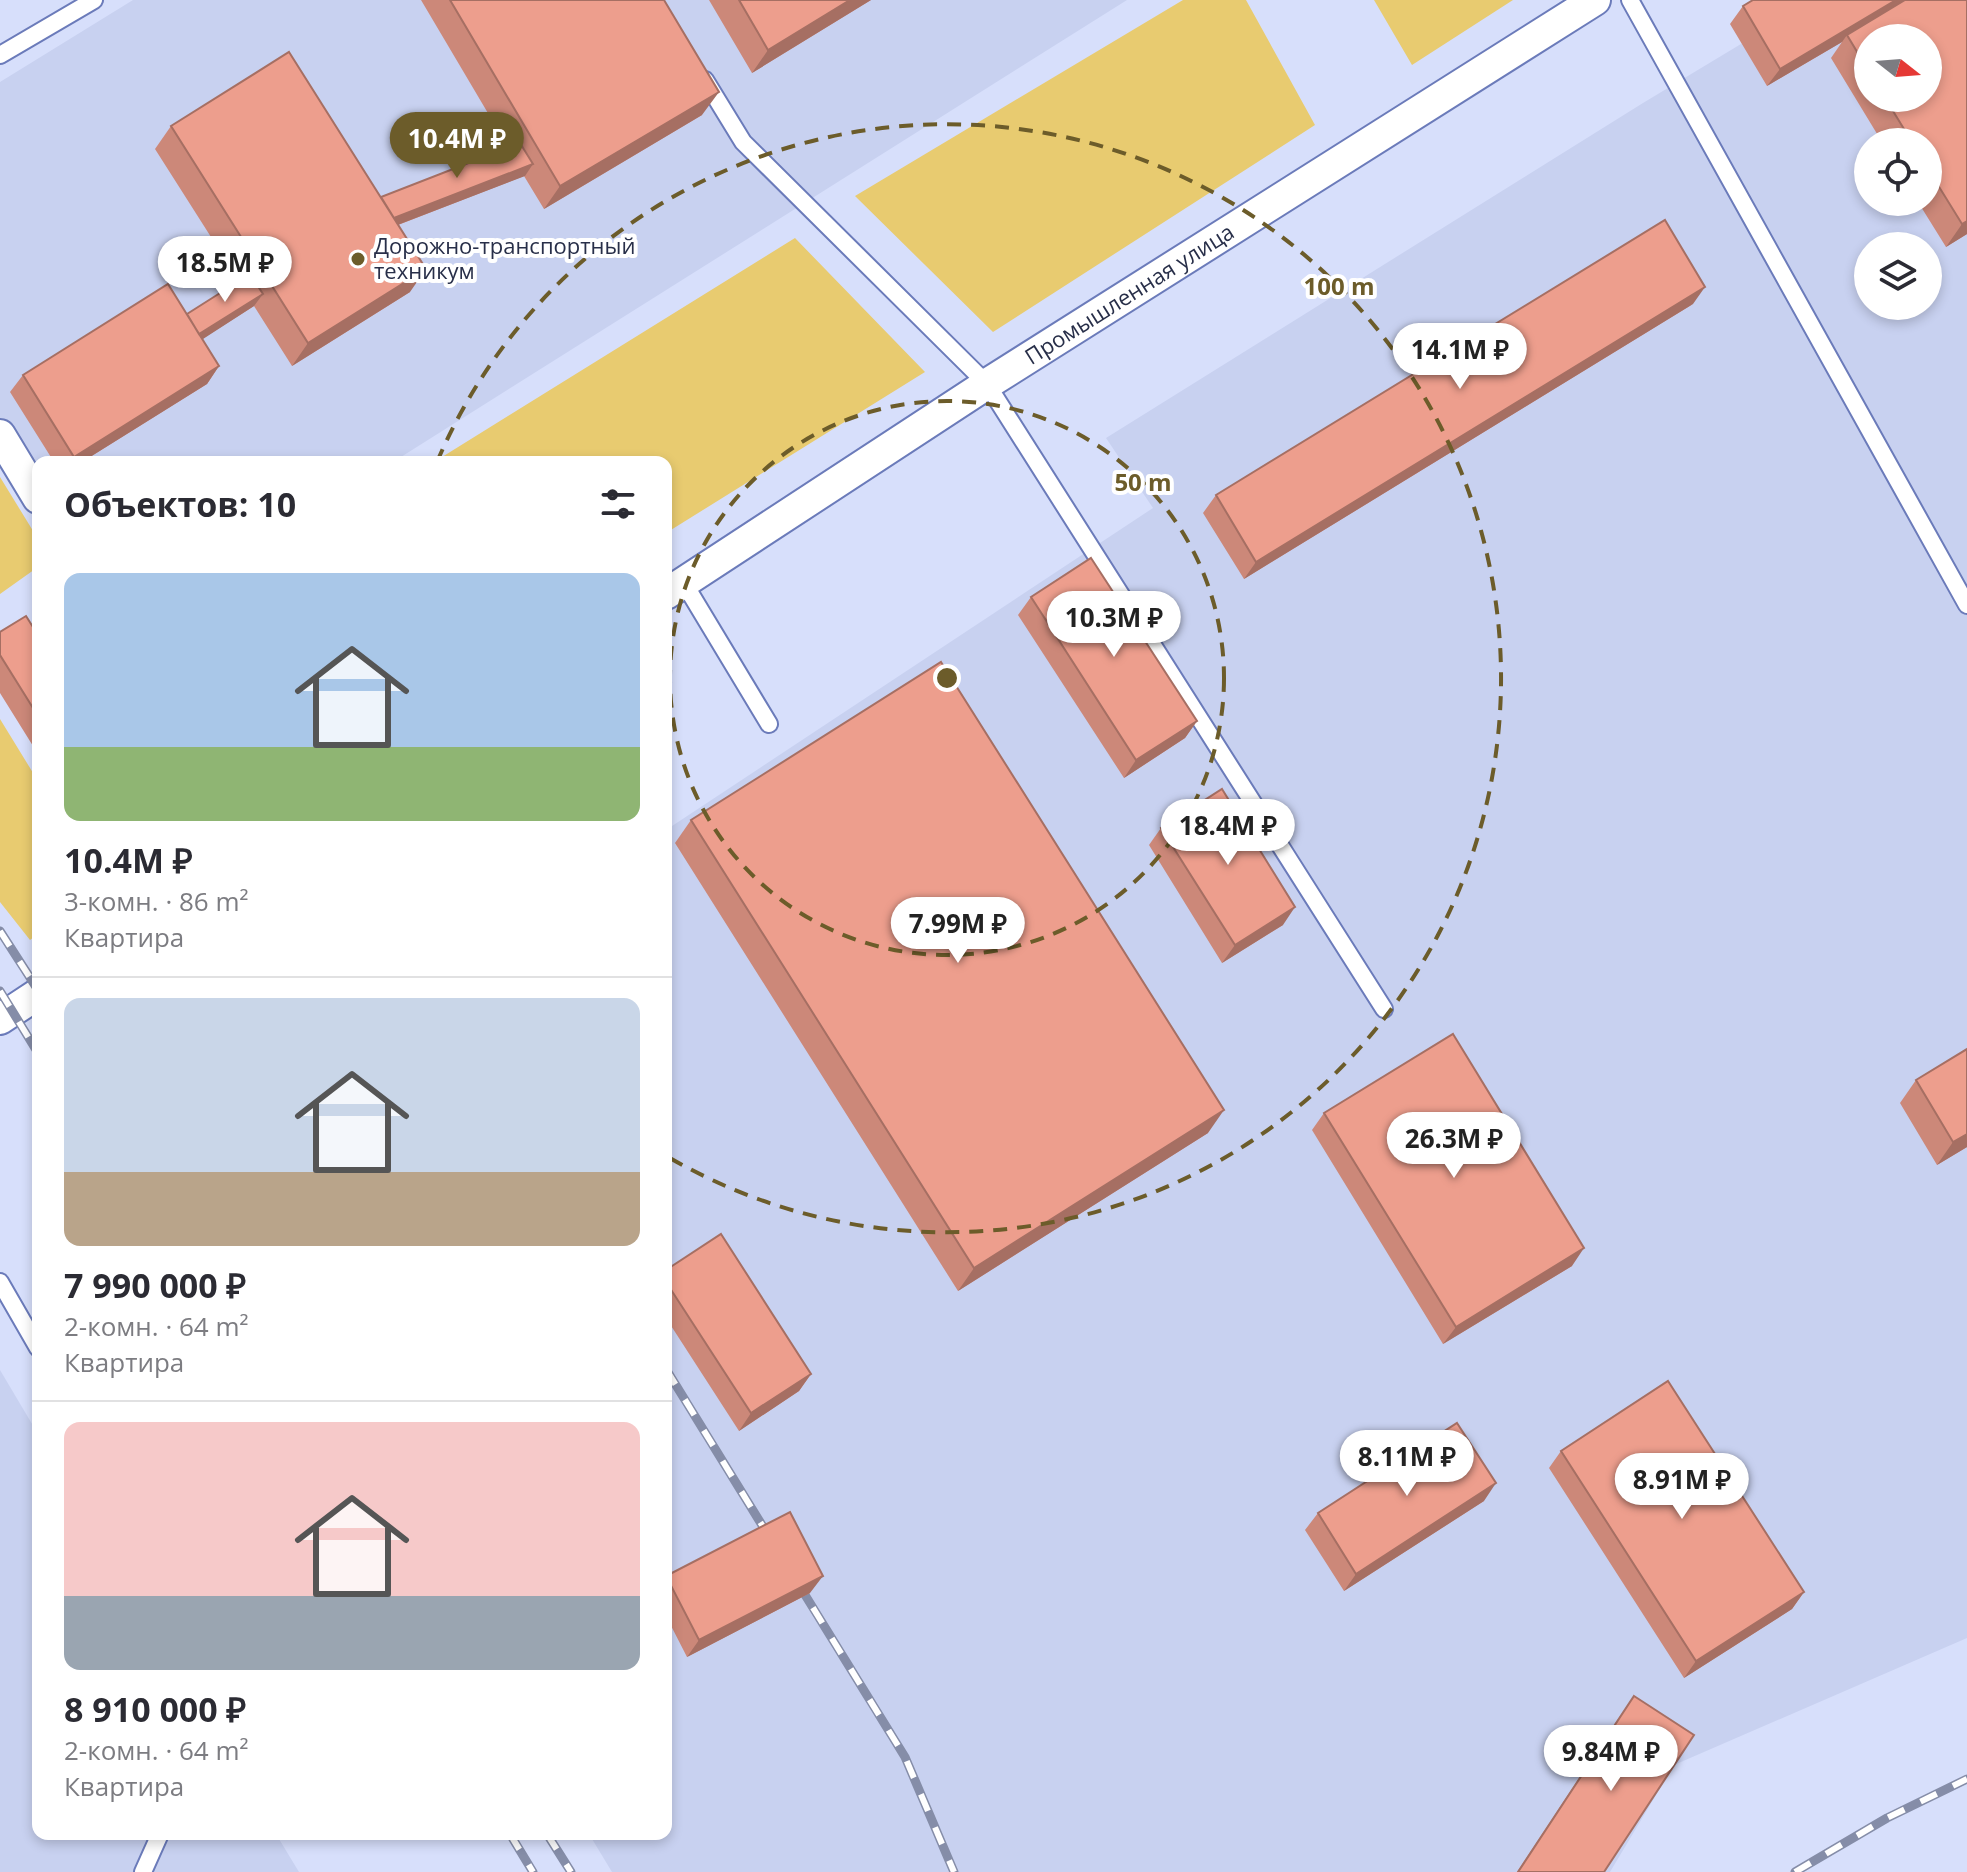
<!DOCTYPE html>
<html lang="ru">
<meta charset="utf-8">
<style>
body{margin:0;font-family:"Open Sans",sans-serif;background:#f2f2f3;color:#2b2b33;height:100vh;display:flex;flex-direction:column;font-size:30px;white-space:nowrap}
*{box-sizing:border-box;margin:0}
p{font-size:26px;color:#7c7c81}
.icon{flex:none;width:44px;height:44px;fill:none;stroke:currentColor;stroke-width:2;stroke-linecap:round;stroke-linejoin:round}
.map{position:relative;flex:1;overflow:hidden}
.panel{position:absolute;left:32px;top:456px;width:640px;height:1384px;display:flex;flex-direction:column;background:#fff;border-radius:16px;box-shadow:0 4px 12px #0003}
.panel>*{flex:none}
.needle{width:52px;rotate:107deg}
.tools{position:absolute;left:1854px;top:24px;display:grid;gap:16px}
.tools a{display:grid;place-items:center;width:88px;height:88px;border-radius:50%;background:#fff;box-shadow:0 4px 12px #0003;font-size:40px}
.price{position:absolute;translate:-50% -68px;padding:0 18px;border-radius:28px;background:#fff;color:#222;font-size:26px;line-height:52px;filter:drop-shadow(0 2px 4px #0008)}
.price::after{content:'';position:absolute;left:50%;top:48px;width:24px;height:18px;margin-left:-12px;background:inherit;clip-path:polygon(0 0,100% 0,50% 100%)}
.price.current{background:#6c5c2a;color:#fff}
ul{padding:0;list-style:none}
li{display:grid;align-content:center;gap:16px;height:424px;padding:0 32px}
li+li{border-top:2px solid #e1e1e2}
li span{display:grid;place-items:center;height:248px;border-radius:16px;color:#555}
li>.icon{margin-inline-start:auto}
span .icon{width:144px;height:144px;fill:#fffc;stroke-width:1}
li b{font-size:34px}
h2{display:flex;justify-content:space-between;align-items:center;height:96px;padding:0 32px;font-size:34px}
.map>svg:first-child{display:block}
.built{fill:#c8d1f0;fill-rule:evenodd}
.green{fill:#e8cb70}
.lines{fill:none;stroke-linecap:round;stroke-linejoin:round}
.service-casing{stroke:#6b7bba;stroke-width:20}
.minor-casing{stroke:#6b7bba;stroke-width:34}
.service{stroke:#fff;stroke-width:16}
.minor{stroke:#fff;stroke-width:30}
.rail-casing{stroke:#858da8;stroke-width:9}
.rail{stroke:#fff;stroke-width:6;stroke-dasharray:18;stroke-linecap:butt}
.wall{fill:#cc8879;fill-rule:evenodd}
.shaded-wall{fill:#a66f63}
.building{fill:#ed9e8d;stroke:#a66f63;stroke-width:2}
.ring{fill:none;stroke:#6c5c2a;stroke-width:4;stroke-dasharray:14 10}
.poi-dot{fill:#6c5c2a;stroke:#fff;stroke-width:3}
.labels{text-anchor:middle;stroke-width:8;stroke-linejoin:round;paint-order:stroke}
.poi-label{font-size:22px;fill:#282f49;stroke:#fff;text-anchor:start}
.street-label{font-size:22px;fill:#282f49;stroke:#fff}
.centre{fill:#6c5c2a;stroke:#fff;stroke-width:4}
.ring-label{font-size:24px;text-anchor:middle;font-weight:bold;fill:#6c5c2a;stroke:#fff;stroke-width:8;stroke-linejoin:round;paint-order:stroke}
</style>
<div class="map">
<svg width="1967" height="1872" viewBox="0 0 1967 1872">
<rect width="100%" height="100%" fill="#d7dffb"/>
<path class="built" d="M133 0H1127L393 462H38V498L0 435V82Z
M1814 0H1967V1638L1674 1765 1610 1872H612L589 1834H666V830L1153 508 1106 438 1643 103ZM1868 38H1928V98H1868ZM1868 142H1928V202H1868ZM1868 246H1928V306H1868Z
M0 1370 38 1434V1834H276L299 1872H0Z"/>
<path class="green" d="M1183 0H1246L1315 125 993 332 855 196Z
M1374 0H1513L1412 65Z
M795 238 925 372 666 533V462H434Z
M0 477 38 539V567L0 594Z
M0 719 38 781V934L30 940 0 902Z"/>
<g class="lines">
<g class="service-casing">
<path id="service" d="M1630 0 1967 605
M0 55 94 0
M705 80 743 142 987 384 1384 1009
M684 583 769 724
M0 1282 38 1348
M143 1872 160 1834"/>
</g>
<g class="minor-casing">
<g id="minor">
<path d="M0 435 38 498"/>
<path id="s1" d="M666 594 987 384 1595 0"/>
<path d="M0 1019 38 994"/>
</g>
</g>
<use href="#service" class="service"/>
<use href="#minor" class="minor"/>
<g class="rail-casing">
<path id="rail" d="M0 931 38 990
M0 991 38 1053
M666 1369 773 1543
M794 1577 905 1757 954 1872
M510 1834 533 1872
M547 1834 571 1872
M1795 1872 1887 1818 1967 1779"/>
</g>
<use href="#rail" class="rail"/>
</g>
<path class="wall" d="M421 0H664L702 115 544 209 524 176 398 225 410 292 292 366 254 306 202 339 219 366 207 384 82 462H54L10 392 23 375 187 314 239 281 155 149 171 126 381 197 508 147Z
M709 0H871L752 73Z
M1967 0V234L1946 247 1918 202H1928V142H1882L1831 58 1842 42 1767 86 1730 24 1743 6ZM1868 38 1928 98H1868Z
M1693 304 1244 579 1203 513 1216 495Z
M1031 597 1197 721 1185 738 1124 778 1018 615Z
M0 632 38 635V754L0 693Z
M691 820 1208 1133 958 1291 675 843Z
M1161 828 1283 925 1222 963 1149 845Z
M1916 1080 1967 1147 1937 1165 1900 1103Z
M1324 1113 1572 1266 1443 1344 1312 1130Z
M666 1270 811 1374 799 1391 739 1431 666 1318Z
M1561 1451 1804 1592 1792 1609 1684 1678 1549 1468Z
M1484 1501 1344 1591 1305 1530 1318 1513Z
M666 1576 810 1593 687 1657 666 1616Z
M1634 1696 1604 1872H1517L1618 1719Z"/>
<path class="shaded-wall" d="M850 0H871L752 73 768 50Z
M1896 0H1913L1847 35 1842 42 1767 86 1780 69Z
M719 92 702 115 544 209 560 186Z
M533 164 525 176 374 234 382 223Z
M1967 221V234L1946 247 1962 224Z
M426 269 410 292 292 366 308 343Z
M1705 287 1693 304 1244 579 1256 562Z
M263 294 254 306 186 350 194 338Z
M219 366 207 384 82 462H70L74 457Z
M1197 721 1185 738 1124 778 1136 760Z
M1295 907 1283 925 1222 963 1235 945Z
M1224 1110 1208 1133 958 1291 974 1268Z
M1967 1134V1147L1937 1165 1953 1142Z
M1584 1248 1572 1266 1443 1344 1456 1327Z
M811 1374 799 1391 739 1431 751 1413Z
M1496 1483 1484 1501 1344 1591 1356 1574Z
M823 1576 810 1593 687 1657 699 1640Z
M1804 1592 1792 1609 1684 1678 1696 1661Z"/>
<path class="building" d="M450 0H664L719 92 560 186Z
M739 0H850L768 50Z
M1753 0H1896L1780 69 1743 6Z
M1905 0H1967V221L1962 224 1928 169V142H1912L1885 98H1928V38H1868V70L1847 35Z
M289 52 426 269 308 343 171 126Z
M520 143 533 164 394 218 381 197Z
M1665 220 1705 287 1256 562 1216 495Z
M250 274 263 294 199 334 187 314Z
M168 284 219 366 74 457 23 375Z
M1091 558 1197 721 1136 760 1031 597Z
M26 616 38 635V716L0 655V632Z
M941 662 1224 1110 974 1268 691 820Z
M1222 789 1295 907 1235 945 1161 828Z
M1453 1034 1584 1248 1456 1327 1324 1113Z
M1967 1049V1134L1953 1142 1916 1080Z
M721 1234 811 1374 751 1413 666 1282V1270Z
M1668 1381 1804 1592 1696 1661 1561 1451Z
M1457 1423 1496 1483 1356 1574 1318 1513Z
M790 1512 823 1576 699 1640 666 1576Z
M1634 1696 1694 1735 1604 1872H1518Z"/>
<g class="ring">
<circle cx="947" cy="678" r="277"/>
<path d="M437 462A554 554 0 1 1 670 1158"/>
</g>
<circle class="poi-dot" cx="358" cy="259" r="8"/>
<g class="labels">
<g class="poi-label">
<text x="374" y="254">Дорожно-транспортный<tspan x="374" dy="25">техникум</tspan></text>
</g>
<g class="street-label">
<text dy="8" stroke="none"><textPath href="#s1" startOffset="552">Промышленная улица</textPath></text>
</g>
</g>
<circle cx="947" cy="678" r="12" class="centre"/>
<g class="ring-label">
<text x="1339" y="295">100 m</text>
<text x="1143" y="491">50 m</text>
</g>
</svg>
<div class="tools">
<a><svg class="needle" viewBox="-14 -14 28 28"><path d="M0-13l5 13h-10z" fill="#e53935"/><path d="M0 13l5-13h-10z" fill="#7c7c81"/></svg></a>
<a><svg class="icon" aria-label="locate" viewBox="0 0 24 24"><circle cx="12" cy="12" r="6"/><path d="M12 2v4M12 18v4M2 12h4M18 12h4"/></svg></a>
<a><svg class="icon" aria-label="layers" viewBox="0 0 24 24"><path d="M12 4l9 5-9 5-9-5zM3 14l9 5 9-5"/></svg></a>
</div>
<b class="price current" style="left:457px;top:180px">10.4M ₽</b>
<b class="price" style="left:225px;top:304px">18.5M ₽</b>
<b class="price" style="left:1460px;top:391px">14.1M ₽</b>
<b class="price" style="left:1114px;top:659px">10.3M ₽</b>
<b class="price" style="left:1228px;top:867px">18.4M ₽</b>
<b class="price" style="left:958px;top:965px">7.99M ₽</b>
<b class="price" style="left:1454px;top:1180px">26.3M ₽</b>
<b class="price" style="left:1407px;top:1498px">8.11M ₽</b>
<b class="price" style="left:1682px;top:1521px">8.91M ₽</b>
<b class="price" style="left:1611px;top:1793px">9.84M ₽</b>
<section class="panel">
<h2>Объектов: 10<svg class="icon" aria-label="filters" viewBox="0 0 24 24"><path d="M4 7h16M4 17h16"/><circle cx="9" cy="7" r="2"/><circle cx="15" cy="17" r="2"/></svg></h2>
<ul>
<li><span style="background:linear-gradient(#a9c7e8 70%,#8fb573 0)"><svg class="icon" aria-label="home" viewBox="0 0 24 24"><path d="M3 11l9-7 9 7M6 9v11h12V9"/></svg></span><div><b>10.4M ₽</b><p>3-комн. · 86 m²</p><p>Квартира</p></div></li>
<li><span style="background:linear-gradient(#c9d6e8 70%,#b9a48a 0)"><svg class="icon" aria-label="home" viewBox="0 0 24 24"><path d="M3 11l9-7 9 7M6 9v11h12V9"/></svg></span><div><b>7 990 000 ₽</b><p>2-комн. · 64 m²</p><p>Квартира</p></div></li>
<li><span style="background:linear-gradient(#f6c9c9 70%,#9aa5b1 0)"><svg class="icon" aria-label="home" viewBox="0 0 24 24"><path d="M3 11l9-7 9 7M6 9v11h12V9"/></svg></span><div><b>8 910 000 ₽</b><p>2-комн. · 64 m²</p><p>Квартира</p></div></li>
</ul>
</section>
</div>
